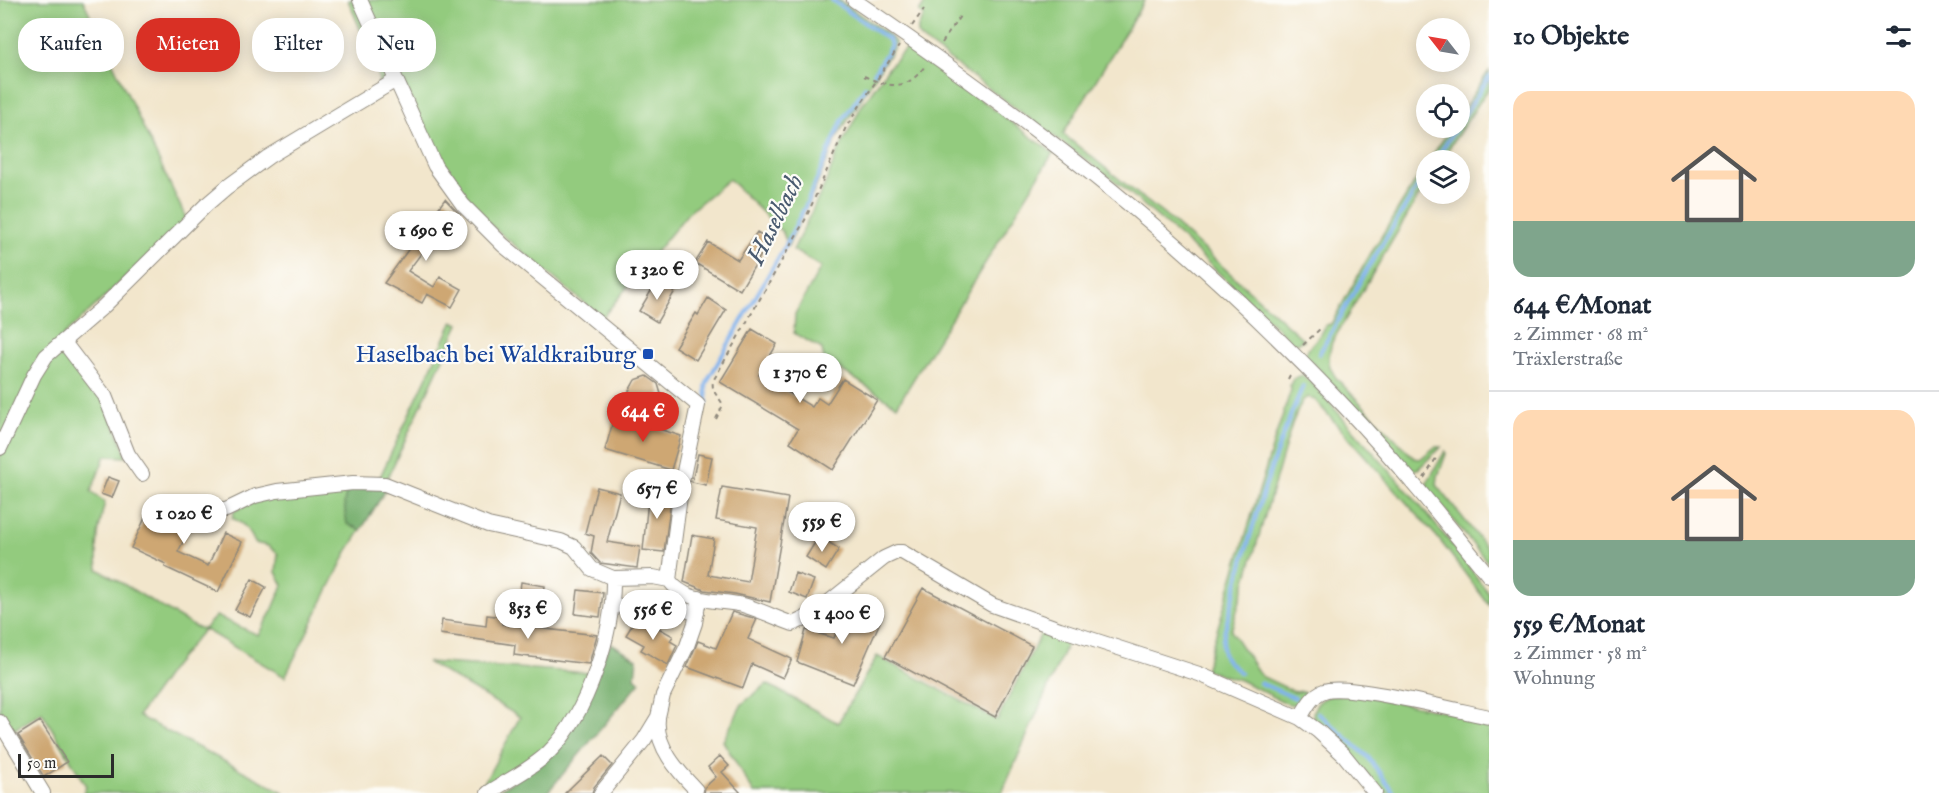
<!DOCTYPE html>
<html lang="de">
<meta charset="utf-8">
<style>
body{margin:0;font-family:"IM FELL English",serif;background:#f2f2f3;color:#1f2937;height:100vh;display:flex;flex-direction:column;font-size:22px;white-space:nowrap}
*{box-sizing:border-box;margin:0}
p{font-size:20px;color:#747a83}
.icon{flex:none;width:33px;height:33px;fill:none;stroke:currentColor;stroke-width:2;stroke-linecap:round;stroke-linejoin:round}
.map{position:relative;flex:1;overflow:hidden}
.drawer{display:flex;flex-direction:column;background:#fff;width:450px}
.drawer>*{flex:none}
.banner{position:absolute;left:18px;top:18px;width:570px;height:54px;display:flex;gap:12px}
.needle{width:39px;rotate:301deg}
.buttons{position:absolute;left:1416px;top:18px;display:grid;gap:12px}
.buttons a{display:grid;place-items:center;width:54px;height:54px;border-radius:50%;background:#fff;box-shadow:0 3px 15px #0003;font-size:30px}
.scale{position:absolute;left:18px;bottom:15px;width:96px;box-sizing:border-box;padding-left:6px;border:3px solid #2b2b2b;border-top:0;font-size:16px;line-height:21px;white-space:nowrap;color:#2b2b2b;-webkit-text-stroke:4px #fdfcf7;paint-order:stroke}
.price{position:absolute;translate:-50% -51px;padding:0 14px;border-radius:21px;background:#fff;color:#222;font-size:20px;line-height:39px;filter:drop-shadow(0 2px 3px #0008)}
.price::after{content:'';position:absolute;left:50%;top:36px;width:18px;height:14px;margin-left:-9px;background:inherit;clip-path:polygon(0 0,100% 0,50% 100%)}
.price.on{background:#d93025;color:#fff}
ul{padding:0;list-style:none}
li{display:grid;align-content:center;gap:12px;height:318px;padding:0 24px}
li+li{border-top:2px solid #e0e1e3}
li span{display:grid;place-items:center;height:186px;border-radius:18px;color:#555}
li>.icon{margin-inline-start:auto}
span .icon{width:108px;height:108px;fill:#fffc;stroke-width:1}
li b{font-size:26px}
h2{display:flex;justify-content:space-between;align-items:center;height:72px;padding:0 24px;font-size:26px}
.pill{padding:0 21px;border-radius:24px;background:#fff;box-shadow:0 3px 15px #0003;font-size:21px;line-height:54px}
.pill.on{background:#d93025;color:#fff}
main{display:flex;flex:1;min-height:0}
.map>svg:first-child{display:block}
.green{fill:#93cb7e;stroke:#5f7b54;stroke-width:1.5}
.forest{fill:#76af6d;stroke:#506d4c;stroke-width:1.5}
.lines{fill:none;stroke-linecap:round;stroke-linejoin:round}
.stream{stroke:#80b2ed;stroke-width:4}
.building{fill:#cea773}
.minor-casing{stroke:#8e887c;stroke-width:16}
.path{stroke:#8e887c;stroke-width:2;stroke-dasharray:4.5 4.5;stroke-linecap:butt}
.minor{stroke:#fff;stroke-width:14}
.transit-dot{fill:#1a4fb4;stroke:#fdfcf7;stroke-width:2}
.labels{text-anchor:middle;stroke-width:4.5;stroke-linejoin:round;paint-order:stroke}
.transit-label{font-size:24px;fill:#164399;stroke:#fdfcf7;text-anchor:end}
.water-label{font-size:26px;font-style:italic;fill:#495a6f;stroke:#fdfcf7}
</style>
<main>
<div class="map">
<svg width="1489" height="793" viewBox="0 0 1489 793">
<rect width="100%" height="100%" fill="#fdfcf7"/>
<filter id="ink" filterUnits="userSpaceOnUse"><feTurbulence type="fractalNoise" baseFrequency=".0167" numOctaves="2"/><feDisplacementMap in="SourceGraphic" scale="12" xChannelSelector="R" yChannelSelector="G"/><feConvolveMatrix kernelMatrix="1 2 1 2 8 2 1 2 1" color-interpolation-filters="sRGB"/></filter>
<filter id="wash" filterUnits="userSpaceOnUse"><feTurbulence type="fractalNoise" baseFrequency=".008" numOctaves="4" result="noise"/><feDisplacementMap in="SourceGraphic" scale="24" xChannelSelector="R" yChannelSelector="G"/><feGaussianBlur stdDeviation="1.35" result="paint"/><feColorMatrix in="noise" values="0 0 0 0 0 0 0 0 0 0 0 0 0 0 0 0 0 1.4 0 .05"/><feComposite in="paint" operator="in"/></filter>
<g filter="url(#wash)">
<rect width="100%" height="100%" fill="#f2e6cc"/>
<path class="green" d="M0 0H83L187 220 63 336 0 440Z
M348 0H354L387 71V78L379 87 378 71Z
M365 0H839L887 34 895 42 894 47 837 137 814 192 788 246 783 233 729 179 688 213 602 318 494 228 464 199 438 158Z
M927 0H1145L1063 134 1173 222 1304 340 1294 344 1184 240 1123 187 920 38C915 30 919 24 924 16L919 12Z
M905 49H910L916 52 1053 153 897 406 824 359 822 349 794 333 795 314 821 267 793 250 825 184 837 154 861 107 888 68Z
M1489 71V88L1441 160H1429L1451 128H1460V114Z
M1426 164V184L1332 342C1328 360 1326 363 1337 379L1414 458 1420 459 1435 447H1441L1418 469 1410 470 1370 423 1305 355C1310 342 1322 337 1326 325L1331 324 1367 260Z
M453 321 459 324 386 481 379 479Z
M63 349 103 395 127 457 105 456 91 492 105 502C99 525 95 545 98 569L195 627 204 629 216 616 258 635 272 611 283 585 276 572 278 554 268 546 255 543C249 530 245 524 232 518L234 511 267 495 347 488 352 527 361 530 348 550 285 677 204 629 172 668 138 716 285 793H83L86 786 42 712 10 732 0 715V456L45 362Z
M1302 375 1311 382 1412 496 1458 552 1489 594V605L1438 538 1314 399 1308 397 1302 401 1292 424 1231 631 1261 676 1295 692 1303 691 1307 696 1298 705 1288 704 1240 680 1205 670 1275 438 1291 390 1290 385 1293 379Z
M1445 451 1446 454 1438 476 1437 485 1489 551V564L1428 490 1427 483Z
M1043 630 1069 639 1002 793H754L723 741 742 704 767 684 838 723 877 656 997 720Z
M427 662 590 673 576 709 548 748 479 792 520 717Z
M1334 695H1361L1489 720V793H1382C1372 779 1361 765 1349 753 1339 744 1324 736 1317 725 1306 709 1320 698 1334 695Z"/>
<path class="forest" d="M347 488H387L361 530 347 524 344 503Z
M611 643 637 659 635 677 640 682 547 793H495L546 760Z"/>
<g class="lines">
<path class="stream" d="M832 0 889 40 891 45 874 73
M1460 122 1489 77
M1435 160 1456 128
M1319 354 1366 271 1426 173
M707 402 706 386 709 378 785 246 805 207 842 121 865 87
M1241 673C1234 667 1225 662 1223 653 1220 638 1229 618 1232 603 1251 530 1272 455 1303 386
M1260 683 1295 698
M1318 713 1368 757 1394 793"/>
</g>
<g id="blocks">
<path class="building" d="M445 199 460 215 442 240 435 235 408 271 434 287 440 277 462 289 452 307 427 294 422 303 384 283Z
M757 232 770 240 740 290 695 263 708 242 738 260Z
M657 281 675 291 657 322 639 311Z
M708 298 726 310 696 360 675 347 696 313 698 315Z
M752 329 777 344 759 375 812 407 818 398 827 404 843 379 877 400 833 470 790 442 798 429 720 382Z
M647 376 658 384 661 394 655 405 639 415 629 397V391L635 380Z
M615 415 681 436 671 470 605 450Z
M698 454 712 457 706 485 692 482Z
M108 477 119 481 112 498 101 494Z
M597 487 620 493 607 542 640 547 637 568 600 563 591 553 594 536 585 533Z
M722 487 788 498 770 602 735 594 704 590 684 582 692 535 714 539 708 575 748 582 757 527 716 520Z
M649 489 672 492 664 552 643 550Z
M153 501 188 517 193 506 212 515 207 526 194 520 178 552 208 566 223 533 242 542 218 592 165 567 166 564 131 548Z
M819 536 839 549 826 570 806 557Z
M795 573 814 580 807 599 789 592Z
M252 579 266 587 250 617 235 610Z
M521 582 545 586 542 610 518 606Z
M923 588 1032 646 995 717 885 657Z
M578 590 603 593 600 617 575 614Z
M850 601 883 615 853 684 797 662 806 630 834 638Z
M732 612 757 619 748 639 792 659 783 678 752 664 743 688 687 667 698 641 716 648Z
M487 615 503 617 502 624 597 635 589 664 514 655 515 645 440 634 442 620 486 626Z
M636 619 653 629 655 626 673 636 670 641 677 645 668 665 641 650 644 645 626 635Z
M40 721 67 762 44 777 18 735Z
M603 756 612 765 594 787 592 793H565Z
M720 756 729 766 722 772 741 793H704L705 787 716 777 708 767Z"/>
</g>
</g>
<g filter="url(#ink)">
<use href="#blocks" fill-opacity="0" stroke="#8e887c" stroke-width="1.5"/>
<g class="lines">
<g class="minor-casing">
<path id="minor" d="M360 0 435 166 463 205 503 245 698 405 682 481 669 580
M854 0C961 73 1067 150 1165 235 1228 289 1288 347 1345 407 1396 461 1443 519 1489 576
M63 341 105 396 128 454 142 474
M0 448 34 375 46 356 104 306 206 205 227 187 268 157 396 80
M221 510H226L255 496 277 491 353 483 385 484 488 525 561 541 574 547 592 569 613 578 653 577 669 580C686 604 717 599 743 605 760 610 776 618 793 624L814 614 884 558 897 552H902L992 605 1060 629 1199 674 1300 718 1318 731 1344 755 1375 793
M612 605 631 607 642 600 697 613
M1300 718C1306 708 1312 695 1324 691 1345 682 1460 711 1489 717
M658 719C655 746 678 771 696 790
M0 722 43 793
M488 793C508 780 532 769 549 752 588 714 614 631 613 578
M601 793 644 740 658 717 663 695 687 646 695 623 699 598"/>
</g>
<path class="path" d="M912 26 924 9
M942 43 962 13
M864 76C890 88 907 91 925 66
M1303 345 1321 328
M1288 379 1292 371
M716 419 723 405C719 396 711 393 713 381L805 220 846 127 899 46
M1424 478 1438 455"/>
<use href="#minor" class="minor"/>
</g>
</g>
<rect class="transit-dot" x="642" y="348" width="12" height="12" rx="3"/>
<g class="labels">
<g class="transit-label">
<text x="636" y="362">Haselbach bei Waldkraiburg</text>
</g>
<g class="water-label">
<text transform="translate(774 219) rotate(-64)" y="9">Haselbach</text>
</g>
</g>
</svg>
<div class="buttons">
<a><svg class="needle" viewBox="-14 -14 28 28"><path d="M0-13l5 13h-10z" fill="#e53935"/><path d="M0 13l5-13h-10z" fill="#747a83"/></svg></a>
<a><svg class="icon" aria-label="locate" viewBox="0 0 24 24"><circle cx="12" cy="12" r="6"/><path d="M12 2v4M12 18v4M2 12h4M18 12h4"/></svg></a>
<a><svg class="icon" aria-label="layers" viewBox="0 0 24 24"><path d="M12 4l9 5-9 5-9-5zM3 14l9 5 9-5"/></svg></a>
</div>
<div class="scale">50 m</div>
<b class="price" style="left:426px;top:262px">1 690 €</b>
<b class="price" style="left:657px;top:301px">1 320 €</b>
<b class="price" style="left:800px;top:404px">1 370 €</b>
<b class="price on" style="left:643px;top:443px">644 €</b>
<b class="price" style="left:657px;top:520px">657 €</b>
<b class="price" style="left:184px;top:545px">1 020 €</b>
<b class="price" style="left:822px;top:553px">559 €</b>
<b class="price" style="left:528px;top:640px">853 €</b>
<b class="price" style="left:653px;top:641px">556 €</b>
<b class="price" style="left:842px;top:645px">1 400 €</b>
<div class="banner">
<a class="pill">Kaufen</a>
<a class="pill on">Mieten</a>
<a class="pill">Filter</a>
<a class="pill">Neu</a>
</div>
</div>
<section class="drawer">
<h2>10 Objekte<svg class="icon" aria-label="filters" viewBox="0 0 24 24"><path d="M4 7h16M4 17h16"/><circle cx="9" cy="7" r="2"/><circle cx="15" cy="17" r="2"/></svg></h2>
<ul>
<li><span style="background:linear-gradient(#ffd9b3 70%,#7fa58c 0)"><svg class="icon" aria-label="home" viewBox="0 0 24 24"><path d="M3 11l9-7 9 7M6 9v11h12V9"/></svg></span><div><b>644 €/Monat</b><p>2 Zimmer · 68 m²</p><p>Träxlerstraße</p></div></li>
<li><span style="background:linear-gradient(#ffd9b3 70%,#7fa58c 0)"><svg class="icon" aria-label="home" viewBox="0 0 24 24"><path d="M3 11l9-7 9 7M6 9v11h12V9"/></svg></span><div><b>559 €/Monat</b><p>2 Zimmer · 58 m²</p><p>Wohnung</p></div></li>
</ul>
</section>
</main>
